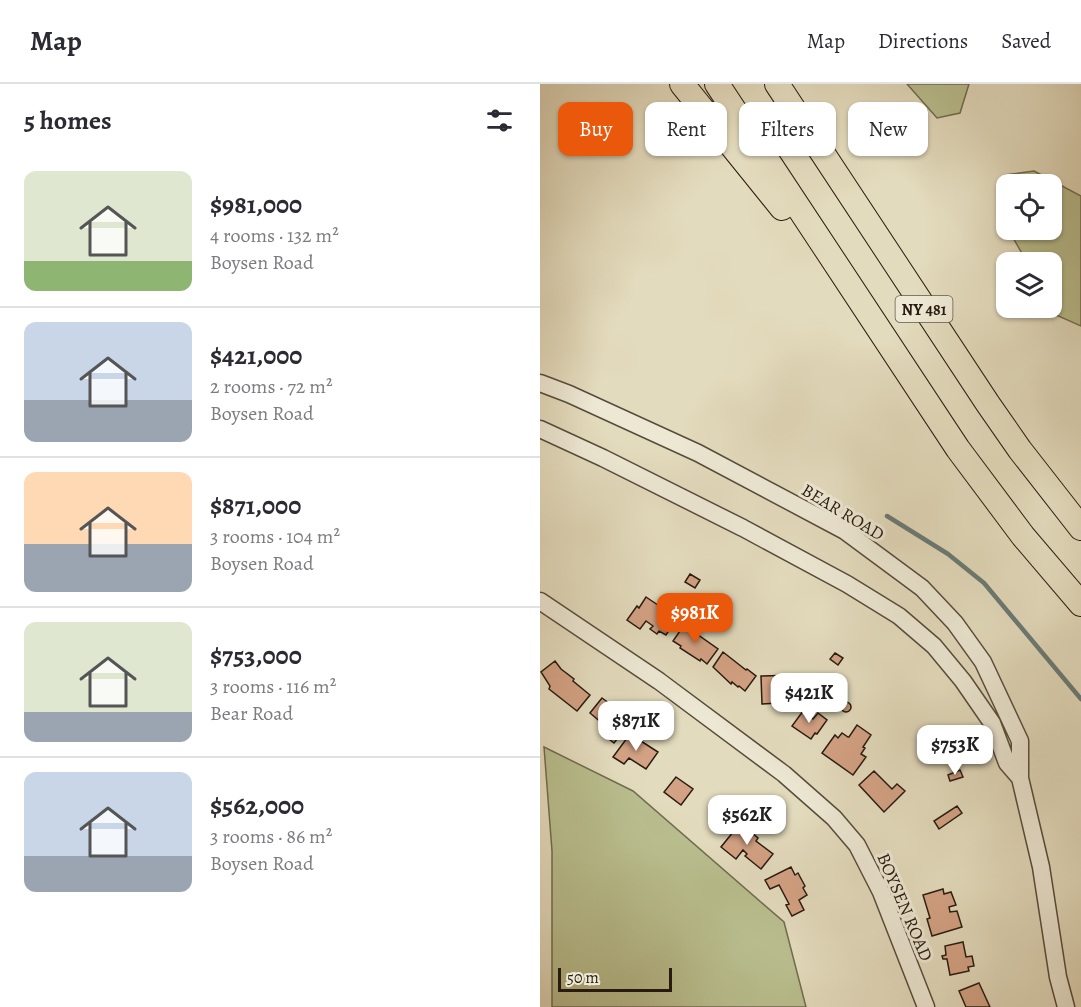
<!DOCTYPE html>
<meta charset="utf-8">
<style>
body{margin:0;font-family:Alegreya,serif;background:#f7f7f7;color:#2b2b33;height:100vh;display:flex;flex-direction:column;font-size:22px;white-space:nowrap}
*{box-sizing:border-box;margin:0}
p{font-size:20px;color:#7c7c81}
.icon{flex:none;width:33px;height:33px;fill:none;stroke:currentColor;stroke-width:2;stroke-linecap:round;stroke-linejoin:round}
.map{position:relative;flex:1;overflow:hidden}
.sheet{display:flex;flex-direction:column;background:#fff;width:540px}
.sheet>*{flex:none}
.banner{position:absolute;left:18px;top:18px;width:432px;height:54px;display:flex;gap:12px}
.tools{position:absolute;left:456px;top:90px;display:grid;gap:12px}
.tools a{display:grid;place-items:center;width:66px;height:66px;border-radius:12px;background:#fff;box-shadow:0 2px 4px #0004;font-size:30px}
.scale{position:absolute;left:18px;bottom:15px;width:114px;box-sizing:border-box;padding-left:6px;border:3px solid #291b11;border-top:0;font-size:16px;line-height:21px;white-space:nowrap;color:#291b11;-webkit-text-stroke:4px #ede8d4;paint-order:stroke}
.price{position:absolute;translate:-50% -51px;padding:0 14px;border-radius:12px;background:#fff;color:#222;font-size:20px;line-height:39px;filter:drop-shadow(0 2px 3px #0008)}
.price::after{content:'';position:absolute;left:50%;top:36px;width:18px;height:14px;margin-left:-9px;background:inherit;clip-path:polygon(0 0,100% 0,50% 100%)}
.price.current{background:#ea580c;color:#fff}
ul{padding:0;list-style:none}
li{display:flex;align-items:center;gap:18px;height:150px;padding:0 24px}
li+li{border-top:2px solid #e1e1e2}
li span{display:grid;place-items:center;flex:none;width:168px;height:120px;border-radius:12px;color:#555}
li>.icon{margin-inline-start:auto}
span .icon{width:72px;height:72px;fill:#fffc;stroke-width:1}
li b{font-size:26px}
h2{display:flex;justify-content:space-between;align-items:center;height:72px;padding:0 24px;font-size:26px}
.pill{padding:0 21px;border-radius:12px;background:#fff;box-shadow:0 2px 4px #0004;font-size:21px;line-height:54px}
.pill.current{background:#ea580c;color:#fff}
header{display:flex;align-items:center;gap:36px;box-sizing:border-box;height:84px;padding:0 30px;background:#fff;border-bottom:2px solid #e1e1e2}
header strong{font-size:28px}
nav{display:flex;gap:33px;margin-inline-start:auto;font-size:21px}
main{display:flex;flex:1;min-height:0}
.map>svg:first-child{display:block}
.green{fill:#b9be8e;stroke:#716c50;stroke-width:1.5}
.lines{fill:none;stroke-linecap:round;stroke-linejoin:round}
.stream{stroke:#6a7a75;stroke-width:4.5}
.building{fill:#d3a284;stroke:#291b11;stroke-width:1.5}
.minor-casing{stroke:#584b3c;stroke-width:19}
.highway-casing{stroke:#291b11;stroke-width:26}
.minor{stroke:#ede8d4;stroke-width:16}
.highway{stroke:#e3dbbd;stroke-width:24}
.labels{text-anchor:middle;stroke-width:6;stroke-linejoin:round;paint-order:stroke}
.shield{fill:#ede8d4;stroke:#64584c;stroke-width:1.5}
.shield-label{font-size:16px;font-weight:bold;fill:#291b11}
.street-label{font-size:18px;fill:#291b11;stroke:#ede8d4}
</style>
<header>
<strong>Map</strong>
<nav><a>Map</a><a>Directions</a><a>Saved</a></nav>
</header>
<main>
<section class="sheet">
<h2>5 homes<svg class="icon" aria-label="filters" viewBox="0 0 24 24"><path d="M4 7h16M4 17h16"/><circle cx="9" cy="7" r="2"/><circle cx="15" cy="17" r="2"/></svg></h2>
<ul>
<li><span style="background:linear-gradient(#dfe7d0 75%,#8fb573 0)"><svg class="icon" aria-label="home" viewBox="0 0 24 24"><path d="M3 11l9-7 9 7M6 9v11h12V9"/></svg></span><div><b>$981,000</b><p>4 rooms · 132 m²</p><p>Boysen Road</p></div></li>
<li><span style="background:linear-gradient(#c9d6e8 65%,#9aa5b1 0)"><svg class="icon" aria-label="home" viewBox="0 0 24 24"><path d="M3 11l9-7 9 7M6 9v11h12V9"/></svg></span><div><b>$421,000</b><p>2 rooms · 72 m²</p><p>Boysen Road</p></div></li>
<li><span style="background:linear-gradient(#ffd9b3 60%,#9aa5b1 0)"><svg class="icon" aria-label="home" viewBox="0 0 24 24"><path d="M3 11l9-7 9 7M6 9v11h12V9"/></svg></span><div><b>$871,000</b><p>3 rooms · 104 m²</p><p>Boysen Road</p></div></li>
<li><span style="background:linear-gradient(#dfe7d0 75%,#9aa5b1 0)"><svg class="icon" aria-label="home" viewBox="0 0 24 24"><path d="M3 11l9-7 9 7M6 9v11h12V9"/></svg></span><div><b>$753,000</b><p>3 rooms · 116 m²</p><p>Bear Road</p></div></li>
<li><span style="background:linear-gradient(#c9d6e8 70%,#9aa5b1 0)"><svg class="icon" aria-label="home" viewBox="0 0 24 24"><path d="M3 11l9-7 9 7M6 9v11h12V9"/></svg></span><div><b>$562,000</b><p>3 rooms · 86 m²</p><p>Boysen Road</p></div></li>
</ul>
</section>
<div class="map">
<svg width="541" height="923" viewBox="0 0 541 923">
<rect width="100%" height="100%" fill="#e3dbbd"/>
<filter id="stains"><feTurbulence type="fractalNoise" baseFrequency=".00333" numOctaves="4"/><feColorMatrix values="0 0 0 0 .2 0 0 0 0 .09 0 0 0 0 .02 0 0 0 .5 -.17"/></filter>
<radialGradient id="worn" r=".72"><stop offset=".6" stop-color="#630" stop-opacity="0"/><stop offset="1" stop-color="#630" stop-opacity=".3"/></radialGradient>
<path class="green" d="M367 0H429L420 29 397 34Z
M494 87 541 112V242L516 231 512 223V178H487L472 152 471 146H512V100H466V106L465 91Z
M4 663 93 707 244 838 266 923H12V767Z"/>
<g class="lines">
<path class="stream" d="M347 432 408 470 444 499 541 615"/>
</g>
<path class="building" d="M150 490 160 496 155 504 145 498Z
M106 513 137 534 126 551 119 547 117 550 110 545 113 542 106 537 100 545 87 536 97 522 99 524Z
M153 538 161 544 157 550 178 565 167 580 161 575 160 577 140 564 141 562 133 557 144 541 149 544Z
M183 568 206 586 207 585 216 592 205 607 199 602 198 603 192 598 191 600 173 583Z
M295 569 303 574 298 581 290 575Z
M15 577 21 585 34 595 33 597 50 611 37 627 9 605 10 602 1 588Z
M256 591V606L244 607 245 615H238V619L222 620 221 592Z
M62 614 83 629 81 631 91 638 74 659 65 652 70 646 50 629Z
M301 623a5 5 0 1 1 10 0a5 5 0 1 1-10 0Z
M263 627 273 635 278 629 287 636 277 650 275 649 271 655 252 642Z
M317 641 331 651 323 663 325 664 321 670 326 673 313 691 282 669 295 651 298 654 302 649 308 653H309Z
M90 650 118 668 106 685 89 674 84 680 73 673Z
M420 686 423 693 410 697 408 691Z
M334 687 352 705 357 700 365 707 344 728 319 701Z
M136 693 153 705 141 721 124 708Z
M417 722 422 729 399 745 394 737Z
M202 737 213 745 211 748 218 754 216 757 233 770 221 785 205 772 207 770 203 766 196 775 181 763Z
M251 783 255 791 258 789 265 802 263 804 267 811 259 816 264 826 252 832 246 821 249 820 239 801 230 805 225 796Z
M403 805 404 810 411 808 416 821 409 823 410 828 417 827 422 843 392 852 387 835 390 834 383 811Z
M423 858 426 873 432 872 434 882 428 883 429 887 410 891 407 875H403L402 872 406 871 405 862Z
M439 899 450 923H426L419 907Z"/>
<g class="lines">
<g class="minor-casing">
<path id="minor" d="M0 299 29 310 158 369 305 447 382 504 415 539 443 578 480 657V694L501 783 518 893 526 923
M0 345 63 374 203 444 307 500 359 532 394 562 423 597 452 639 467 679 480 694
M0 517 119 597 244 690 294 734 317 761 341 808 386 923"/>
</g>
<g class="highway-casing">
<path id="highway" d="M142 0 242 124
M177 0 418 365 483 452 541 520
M237 0 448 320 480 366 541 444"/>
</g>
<use href="#minor" class="minor"/>
<use href="#highway" class="highway"/>
</g>
<g class="labels">
<rect class="shield" x="355.5" y="212" width="57" height="26" rx="4.5"/>
<g class="shield-label">
<text x="384" y="231">NY 481</text>
</g>
<g class="street-label">
<text transform="translate(303 428) rotate(31)" y="6">BEAR ROAD</text>
<text transform="translate(365 823) rotate(67)" y="6">BOYSEN ROAD</text>
</g>
</g>
<rect width="100%" height="100%" filter="url(#stains)"/>
<rect width="100%" height="100%" fill="url(#worn)"/>
</svg>
<div class="tools">
<a><svg class="icon" aria-label="locate" viewBox="0 0 24 24"><circle cx="12" cy="12" r="6"/><path d="M12 2v4M12 18v4M2 12h4M18 12h4"/></svg></a>
<a><svg class="icon" aria-label="layers" viewBox="0 0 24 24"><path d="M12 4l9 5-9 5-9-5zM3 14l9 5 9-5"/></svg></a>
</div>
<div class="scale">50 m</div>
<b class="price current" style="left:155px;top:560px">$981K</b>
<b class="price" style="left:269px;top:640px">$421K</b>
<b class="price" style="left:96px;top:668px">$871K</b>
<b class="price" style="left:415px;top:692px">$753K</b>
<b class="price" style="left:207px;top:762px">$562K</b>
<div class="banner">
<a class="pill current">Buy</a>
<a class="pill">Rent</a>
<a class="pill">Filters</a>
<a class="pill">New</a>
</div>
</div>
</main>
